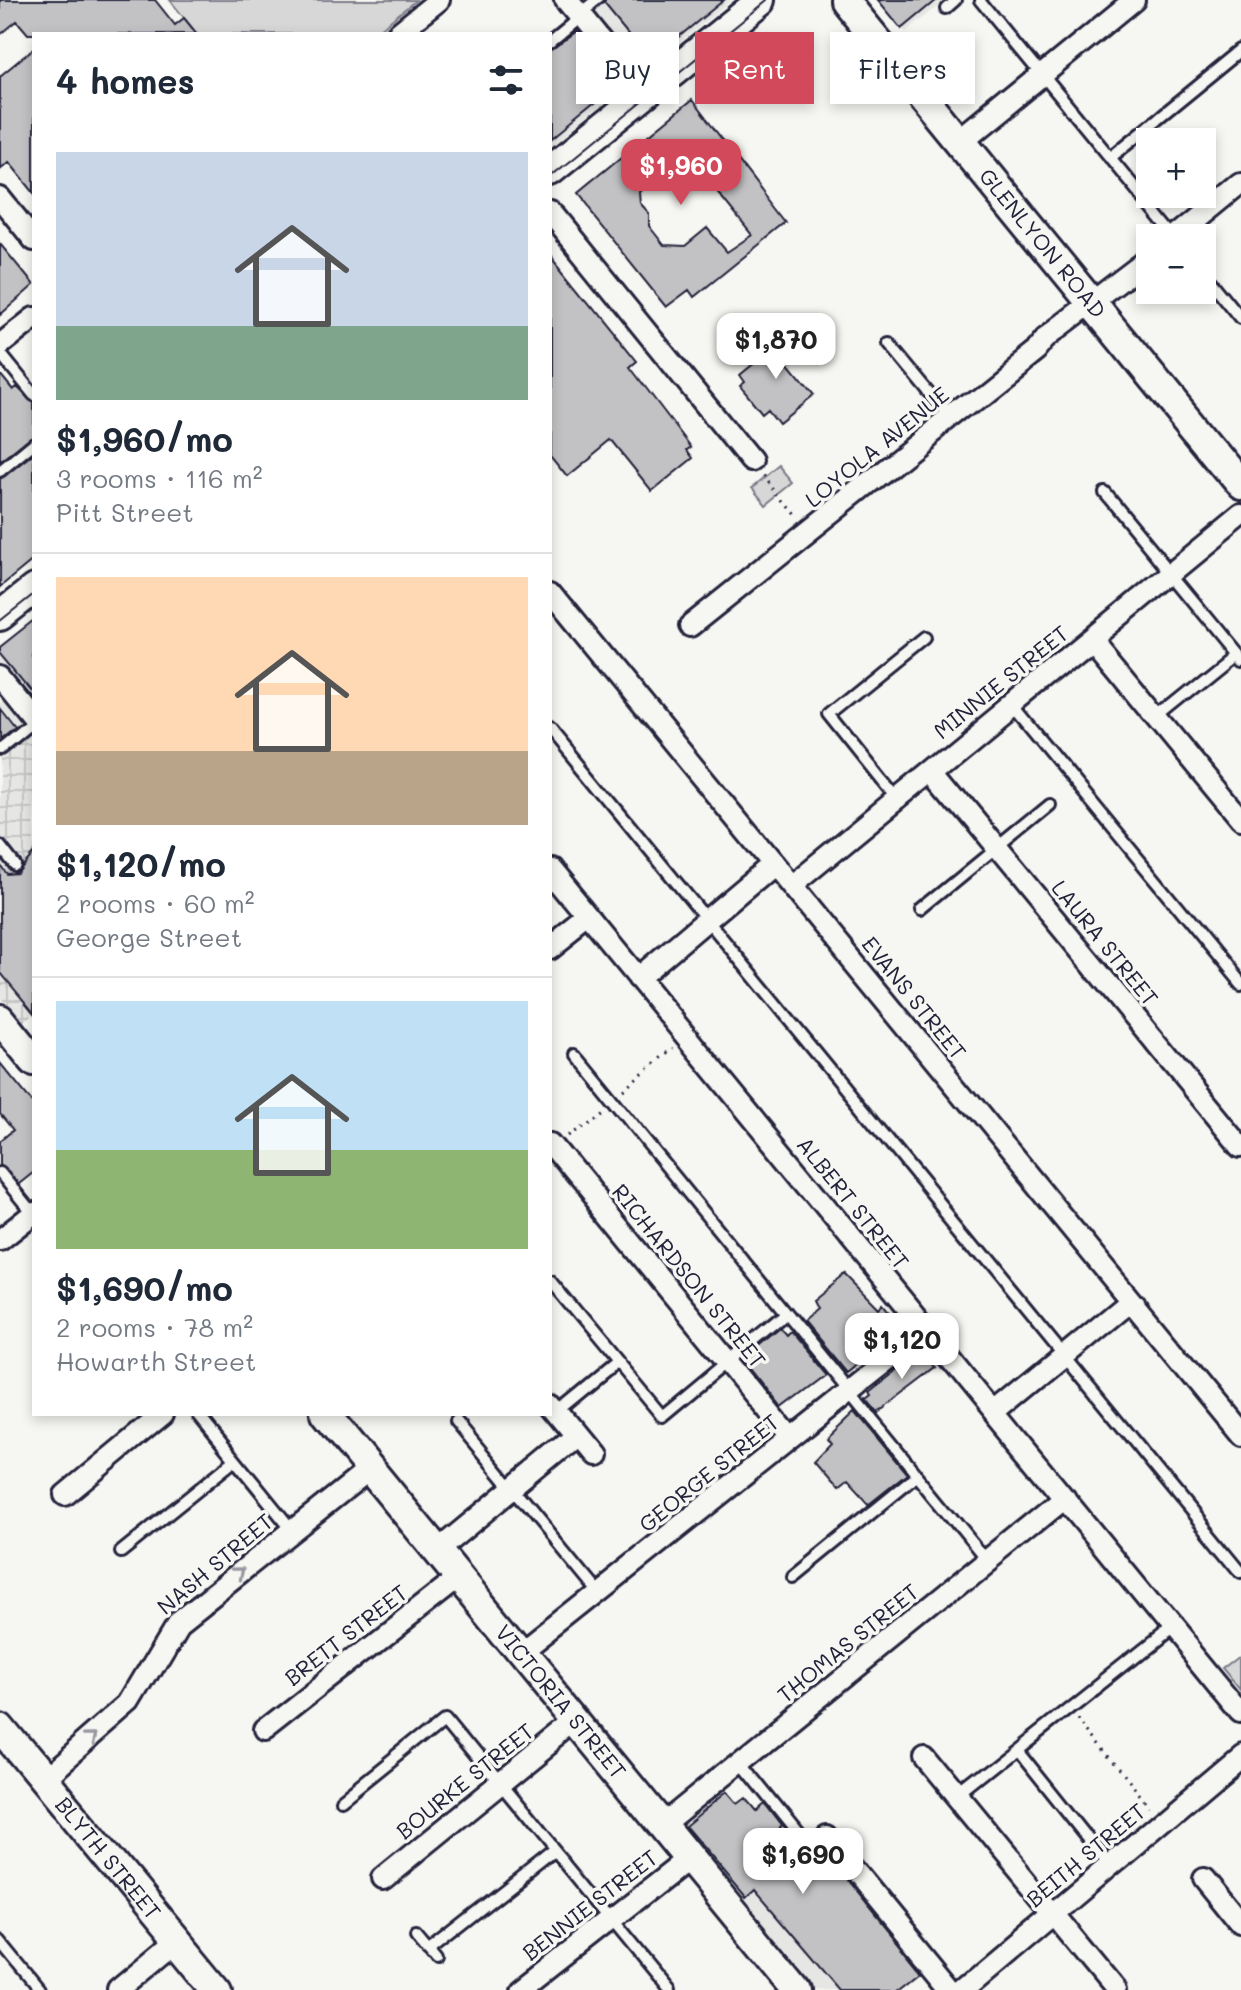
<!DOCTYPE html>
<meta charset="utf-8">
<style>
body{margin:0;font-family:Mali,sans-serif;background:#f6f6f7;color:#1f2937;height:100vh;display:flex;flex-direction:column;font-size:30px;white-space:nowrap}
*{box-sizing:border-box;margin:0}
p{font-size:26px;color:#747a83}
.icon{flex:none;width:44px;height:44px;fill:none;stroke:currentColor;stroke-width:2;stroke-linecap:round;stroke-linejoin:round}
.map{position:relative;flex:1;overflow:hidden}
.drawer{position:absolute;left:32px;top:32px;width:520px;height:1384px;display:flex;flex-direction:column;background:#fff;border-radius:0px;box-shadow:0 4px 12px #0003}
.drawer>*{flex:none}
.banner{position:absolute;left:576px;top:32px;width:544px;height:72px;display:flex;gap:16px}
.tools{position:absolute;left:1136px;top:128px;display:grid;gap:16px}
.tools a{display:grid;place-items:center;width:80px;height:80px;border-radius:0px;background:#fff;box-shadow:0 4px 12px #0003;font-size:40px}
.price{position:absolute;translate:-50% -68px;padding:0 18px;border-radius:16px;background:#fff;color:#222;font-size:26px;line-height:52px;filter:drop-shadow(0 2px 4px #0008)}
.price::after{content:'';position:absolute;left:50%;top:48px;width:24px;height:18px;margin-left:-12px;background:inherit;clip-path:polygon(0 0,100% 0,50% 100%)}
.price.on{background:#d1495b;color:#fff}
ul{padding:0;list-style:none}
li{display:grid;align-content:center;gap:16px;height:424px;padding:0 24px}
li+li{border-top:2px solid #e0e1e3}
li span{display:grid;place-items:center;height:248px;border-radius:0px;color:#555}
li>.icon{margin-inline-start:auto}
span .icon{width:144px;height:144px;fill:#fffc;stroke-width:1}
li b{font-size:34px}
h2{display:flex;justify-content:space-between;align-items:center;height:96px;padding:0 24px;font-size:34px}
.chip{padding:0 28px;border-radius:0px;background:#fff;box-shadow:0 4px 12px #0003;font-size:28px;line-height:72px}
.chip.on{background:#d1495b;color:#fff}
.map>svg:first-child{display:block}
.built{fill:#e6e6e4}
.industrial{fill:url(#industrial-grid)}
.green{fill:#d7d7d7;stroke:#7c7c89;stroke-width:2}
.building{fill:#c2c2c4;stroke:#22223b;stroke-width:2;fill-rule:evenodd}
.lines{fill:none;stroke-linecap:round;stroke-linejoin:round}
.lane-casing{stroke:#22223b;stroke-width:16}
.street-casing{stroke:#22223b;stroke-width:26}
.secondary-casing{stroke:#22223b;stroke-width:34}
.path{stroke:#22223b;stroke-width:3;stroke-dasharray:2 6;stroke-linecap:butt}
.lane{stroke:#f6f6f2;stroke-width:10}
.street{stroke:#f6f6f2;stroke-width:20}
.secondary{stroke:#f6f6f2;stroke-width:28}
.tram{stroke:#22223b;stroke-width:2}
.oneway{stroke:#9797a0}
.labels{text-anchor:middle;stroke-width:7;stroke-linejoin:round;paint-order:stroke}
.street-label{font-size:22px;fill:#22223b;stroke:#f6f6f2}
</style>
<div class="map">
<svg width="1241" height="1990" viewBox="0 0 1241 1990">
<defs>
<pattern id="industrial-grid" width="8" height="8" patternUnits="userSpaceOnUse" patternTransform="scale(2)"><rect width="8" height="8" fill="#e6e6e4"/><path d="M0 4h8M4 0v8" fill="none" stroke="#c5c5c4"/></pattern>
</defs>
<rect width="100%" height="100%" fill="#f6f6f2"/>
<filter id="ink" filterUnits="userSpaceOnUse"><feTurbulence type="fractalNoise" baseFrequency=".0125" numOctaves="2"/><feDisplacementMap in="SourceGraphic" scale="16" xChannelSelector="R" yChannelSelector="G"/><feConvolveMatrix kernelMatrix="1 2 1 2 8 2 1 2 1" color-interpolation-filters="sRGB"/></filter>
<g filter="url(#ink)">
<path class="built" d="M599 0H732L550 148V40Z
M880 0H947L907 32Z
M34 619V717L0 744V646Z
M821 1838 927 1967 899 1990H803L735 1908Z"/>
<path class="industrial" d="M34 717V1013L22 1023 0 997V744Z"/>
<path class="green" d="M170 0H416L374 34H197Z
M779 466 793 483 766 505 752 488Z
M1241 1654V1690L1223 1668Z"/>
<path class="building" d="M0 0H155L175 25 184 18 197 34H28L17 21 0 35Z
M607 0H724L649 61 604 6Z
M878 0H937L902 29Z
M573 32 617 86 550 141V48Z
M34 48V193L9 162 0 169V76Z
M692 100 786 223 694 297 689 290 666 307 576 195ZM683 149 752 235 727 252 707 228 685 246 664 245 649 226V213L640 203 639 192Z
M0 244 34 285 0 315Z
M550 253 637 361 630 367 691 447 687 450 693 458 652 491 611 440 567 476 550 455Z
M787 328 798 342 782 355 814 394 779 422 768 408 762 413 740 386 745 382 740 375 773 348 770 343Z
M0 374 13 390 17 387 34 403V435L0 461Z
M34 453V559L0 587V479Z
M34 620V693L0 652V647Z
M0 708 15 727 0 739Z
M34 853V1013L0 972V865L7 874 17 873Z
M0 1063 34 1104V1172L19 1184 0 1165V1141L13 1130 0 1114Z
M846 1274 879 1308 883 1304 902 1327 846 1373 803 1321 817 1309 813 1301Z
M780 1328 786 1335 790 1331 826 1375 782 1408 743 1359Z
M923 1350 937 1368 878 1413 867 1400 872 1396 870 1393Z
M855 1411 907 1474 868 1505 847 1482 837 1490 813 1462 830 1444 826 1439Z
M727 1791 738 1804 746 1798 757 1811 765 1804 782 1826 776 1832 797 1857 816 1842 920 1971 896 1990H840L755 1890 746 1898 685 1826Z"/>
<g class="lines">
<g class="lane-casing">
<path id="lane" d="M981 0 1176 238
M947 8 956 0
M550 40 599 0
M1110 158 1241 51
M1202 270 1241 318
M889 343 951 418
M0 353 34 395
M0 471 34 443
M1105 493 1241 659
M1012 705 1241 984
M1157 717 1236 653
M550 728 1241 1572
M0 749 34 721
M897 799 829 714 924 637
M0 846 15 865
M922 910 1050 805
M574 1053 988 1561
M0 1173 34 1215
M550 1281 662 1416 786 1313
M556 1412 617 1362
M198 1414 292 1530
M456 1421 597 1592
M121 1552 235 1460
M793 1577 918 1475
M1018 1751 1109 1865
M740 1761 799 1834
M956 1798 1170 1628
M341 1800 445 1716 669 1990
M416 1937 436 1961
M0 1941 40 1990
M428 1952 555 1852"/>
</g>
<g class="street-casing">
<path id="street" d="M565 0 643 96
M397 34 439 0
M960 142 1134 0
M0 198 34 240
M550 213 751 461
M1175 238 1241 184
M0 345 34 318
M550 592 1241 1435
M690 626 1035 350 1045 338 1150 258
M1092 639 1241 820
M0 676 34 718
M932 770 1241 1146
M550 870 1241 1714
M791 886 1241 516
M550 949 589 918
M638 978 773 864
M550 1144 790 1438
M0 1240 34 1213
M550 1404 591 1454
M995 1413 1131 1301
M65 1495 163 1414
M437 1551 576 1436
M521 1653 926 1330
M263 1731 459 1577
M924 1758 1115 1990
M43 1779 130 1703 179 1621 370 1469
M662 1825 1065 1498
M827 1837 952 1990
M383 1879 577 1721
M1203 1879 1241 1926
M118 1990 177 1941
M521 1990 689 1858
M962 1990 1241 1755"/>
</g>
<g class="secondary-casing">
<g id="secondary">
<path id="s1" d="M844 0 1241 486"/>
<path d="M550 171 762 0"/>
<path d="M0 616 34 589"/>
<path d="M0 1019 34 1061"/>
<path id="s2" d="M325 1414 797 1990"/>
<path id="s3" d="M0 1727 217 1990"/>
</g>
</g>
<path class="path" d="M763 476 797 516
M623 1089 673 1048
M567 1135 602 1107
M1079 1718 1149 1806"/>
<use href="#lane" class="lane"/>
<use href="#street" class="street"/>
<use href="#secondary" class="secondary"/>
<path class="tram" d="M550 177 768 0
M0 621 34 594"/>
</g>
<defs><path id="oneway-chevron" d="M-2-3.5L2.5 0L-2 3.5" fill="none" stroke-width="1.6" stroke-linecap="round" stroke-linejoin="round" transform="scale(2)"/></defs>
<g class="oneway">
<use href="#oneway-chevron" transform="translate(239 1572) rotate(-39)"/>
<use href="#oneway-chevron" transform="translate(92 1738) rotate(-39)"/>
</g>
</g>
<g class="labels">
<g class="street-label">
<text dy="8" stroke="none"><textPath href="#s1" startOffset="314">GLENLYON ROAD</textPath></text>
<text transform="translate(877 447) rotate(-39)" y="8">LOYOLA AVENUE</text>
<text transform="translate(1001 682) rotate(-39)" y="8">MINNIE STREET</text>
<text transform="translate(1105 943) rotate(51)" y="8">LAURA STREET</text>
<text transform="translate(914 998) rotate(51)" y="8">EVANS STREET</text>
<text transform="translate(853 1203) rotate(51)" y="8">ALBERT STREET</text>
<text transform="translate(689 1276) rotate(51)" y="8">RICHARDSON STREET</text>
<text transform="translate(709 1473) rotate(-39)" y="8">GEORGE STREET</text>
<text transform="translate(215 1564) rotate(-40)" y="8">NASH STREET</text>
<text transform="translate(346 1635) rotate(-38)" y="8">BRETT STREET</text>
<text transform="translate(848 1643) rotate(-39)" y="8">THOMAS STREET</text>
<text dy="8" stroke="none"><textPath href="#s2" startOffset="372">VICTORIA STREET</textPath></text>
<text transform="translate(465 1781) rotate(-39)" y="8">BOURKE STREET</text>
<text transform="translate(1086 1855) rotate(-40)" y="8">BEITH STREET</text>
<text dy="8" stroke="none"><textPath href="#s3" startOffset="170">BLYTH STREET</textPath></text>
<text transform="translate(590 1905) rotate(-38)" y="8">BENNIE STREET</text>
</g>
</g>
</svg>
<div class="tools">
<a>+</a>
<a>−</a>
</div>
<b class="price on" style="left:681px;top:207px">$1,960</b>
<b class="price" style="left:776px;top:381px">$1,870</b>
<b class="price" style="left:902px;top:1381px">$1,120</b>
<b class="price" style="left:803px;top:1896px">$1,690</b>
<div class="banner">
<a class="chip">Buy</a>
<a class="chip on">Rent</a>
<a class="chip">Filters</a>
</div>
<section class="drawer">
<h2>4 homes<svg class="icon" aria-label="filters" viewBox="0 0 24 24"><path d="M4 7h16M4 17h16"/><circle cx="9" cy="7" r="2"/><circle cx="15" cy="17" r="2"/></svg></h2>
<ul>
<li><span style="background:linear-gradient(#c9d6e8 70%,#7fa58c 0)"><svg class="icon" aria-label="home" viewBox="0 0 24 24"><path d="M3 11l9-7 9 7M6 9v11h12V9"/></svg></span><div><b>$1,960/mo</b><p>3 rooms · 116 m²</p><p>Pitt Street</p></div></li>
<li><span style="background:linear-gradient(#ffd9b3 70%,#b9a48a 0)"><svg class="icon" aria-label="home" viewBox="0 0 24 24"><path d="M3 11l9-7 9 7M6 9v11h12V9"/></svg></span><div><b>$1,120/mo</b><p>2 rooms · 60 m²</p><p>George Street</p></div></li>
<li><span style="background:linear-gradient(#bfe0f5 60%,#8fb573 0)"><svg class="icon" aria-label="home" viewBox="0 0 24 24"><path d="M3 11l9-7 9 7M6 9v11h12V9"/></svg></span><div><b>$1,690/mo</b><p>2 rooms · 78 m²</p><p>Howarth Street</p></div></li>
</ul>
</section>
</div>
